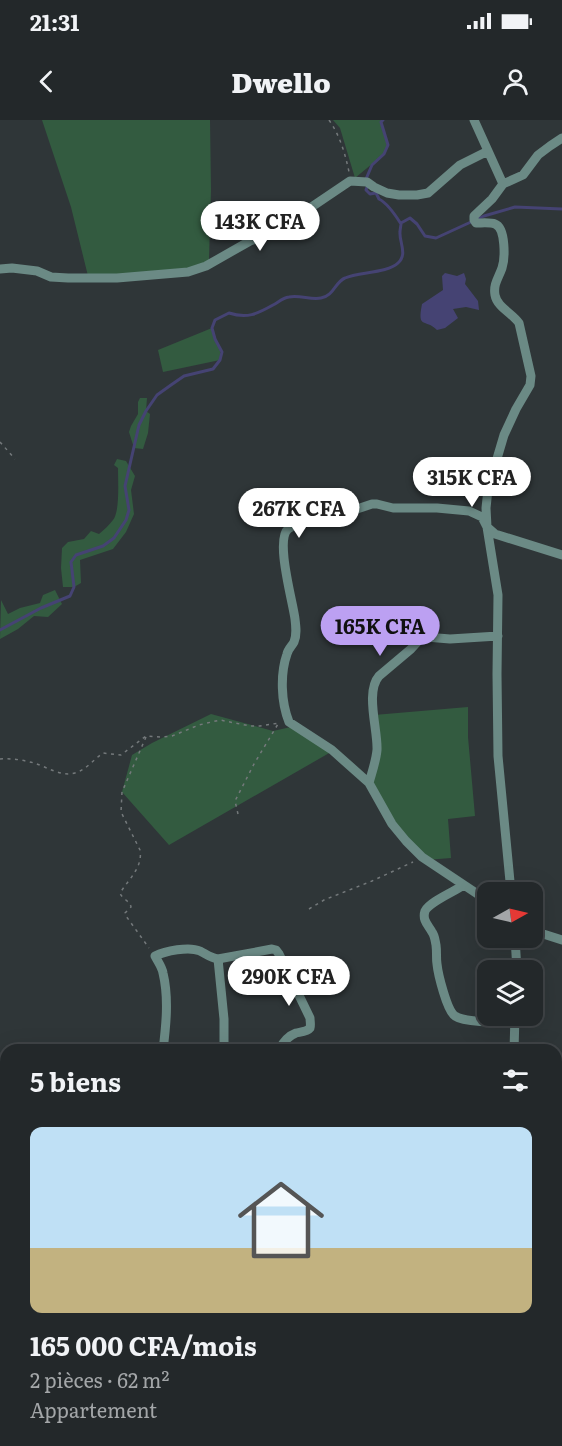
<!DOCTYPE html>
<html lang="fr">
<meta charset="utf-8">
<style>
body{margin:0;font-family:Literata,serif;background:#2f3436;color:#f1f3f6;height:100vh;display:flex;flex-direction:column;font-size:22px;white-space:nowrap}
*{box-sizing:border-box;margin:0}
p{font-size:20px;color:#a3a6a8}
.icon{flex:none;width:33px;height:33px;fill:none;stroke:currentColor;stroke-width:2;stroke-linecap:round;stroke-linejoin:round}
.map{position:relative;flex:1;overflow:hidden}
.panel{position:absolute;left:0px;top:924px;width:562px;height:402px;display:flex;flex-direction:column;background:#23282a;border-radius:18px 18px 0 0;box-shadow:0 6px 24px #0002,0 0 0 2px #404447}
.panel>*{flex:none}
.needle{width:39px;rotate:82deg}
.controls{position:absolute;left:477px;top:762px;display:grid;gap:12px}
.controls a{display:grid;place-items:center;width:66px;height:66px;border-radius:12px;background:#23282a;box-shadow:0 6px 24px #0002,0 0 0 2px #404447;font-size:30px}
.price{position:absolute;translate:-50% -51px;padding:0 14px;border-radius:21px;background:#fff;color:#222;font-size:20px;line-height:39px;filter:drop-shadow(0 2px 3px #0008)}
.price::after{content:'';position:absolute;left:50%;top:36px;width:18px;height:14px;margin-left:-9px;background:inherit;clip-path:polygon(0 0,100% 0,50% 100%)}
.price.active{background:#bca0f2;color:#111}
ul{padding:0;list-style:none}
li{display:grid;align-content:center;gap:12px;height:318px;padding:0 30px}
li span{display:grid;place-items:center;height:186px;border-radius:12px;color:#555}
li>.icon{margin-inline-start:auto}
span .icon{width:108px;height:108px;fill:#fffc;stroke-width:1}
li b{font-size:26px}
h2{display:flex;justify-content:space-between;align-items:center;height:72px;padding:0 30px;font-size:26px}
.status{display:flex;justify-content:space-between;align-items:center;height:42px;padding:0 30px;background:#23282a;direction:ltr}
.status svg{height:16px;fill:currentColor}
header{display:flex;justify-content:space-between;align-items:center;height:78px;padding:0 30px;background:#23282a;font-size:27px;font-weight:800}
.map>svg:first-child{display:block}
.green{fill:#335b40}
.water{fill:#454373}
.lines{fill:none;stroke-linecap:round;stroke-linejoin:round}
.stream{stroke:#454373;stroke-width:3}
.path{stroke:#74797b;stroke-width:1.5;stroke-dasharray:3 4.5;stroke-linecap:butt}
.minor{stroke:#6b8a85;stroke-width:9}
</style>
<div class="status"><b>21:31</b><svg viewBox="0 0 49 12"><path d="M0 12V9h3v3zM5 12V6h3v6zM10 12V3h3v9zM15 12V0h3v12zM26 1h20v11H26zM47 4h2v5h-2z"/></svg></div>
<header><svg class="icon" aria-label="back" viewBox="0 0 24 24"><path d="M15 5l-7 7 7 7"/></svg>Dwello<svg class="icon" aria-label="person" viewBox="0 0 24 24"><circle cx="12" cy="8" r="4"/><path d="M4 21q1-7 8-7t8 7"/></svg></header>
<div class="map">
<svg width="562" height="1326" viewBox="0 0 562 1326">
<rect width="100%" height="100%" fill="#2f3638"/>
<path class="green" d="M42 0H210L211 70 209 140 197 149 88 156 71 87Z
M333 0H383L381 2 388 25 384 34 355 58 340 8Z
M212 208C215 218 223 229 220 240L163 252 158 230Z
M140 278H147L146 291 150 294 148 313 143 329 134 328 129 312 131 306 138 294V282Z
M117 339 126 341 135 356 131 370 134 394 126 412 113 429 80 440 81 463 74 467H63L61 448 62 428 68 422 84 419 91 411 99 414C104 410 109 405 113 400 120 392 118 360 118 348L114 345Z
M55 470 62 484 48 497 34 496 18 509 0 519 1 480 8 494 20 488 40 483 43 475Z
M468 587V617L475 696 448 699 451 738 426 740 393 704 372 668 374 595Z
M211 594 273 611 291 607 331 632 169 725 122 672 132 635 152 623Z
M6 1316V1320H106L126 1322 128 1326H0V1320Z"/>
<path class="water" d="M445 153 457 156 464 153 466 159 465 164 478 181 479 190 466 187 453 189 458 198 445 208 437 210C425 198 417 210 422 184L443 170 442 156Z"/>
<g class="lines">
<path class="stream" d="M383 0 381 2 388 25 384 34 372 45 366 59 368 64 366 70 370 74 376 73 379 79C387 83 396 96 401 104
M0 510 41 488 70 476 74 467 71 442 76 435 103 426 114 418 126 400 129 390 125 366 139 305 146 291 157 275 171 265 184 256 213 249 220 240 222 232 215 219 212 208 215 200 229 193C247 199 257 194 273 185 279 182 282 178 289 177 300 175 311 180 321 178 334 176 335 162 345 158 358 152 388 153 398 143 408 134 399 122 400 112 400 109 401 106 401 103L410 98 417 104 425 116 436 118 484 96 515 87 562 89"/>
<path class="path" d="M329 0C340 16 345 33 349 52
M0 322 15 339
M146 617 122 672 121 692 140 730C143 747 129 759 120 773 122 779 130 781 131 787L125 793 126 796 149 828
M0 639C11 638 23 640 34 643 47 647 61 657 75 653 86 650 94 639 103 633L121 635 146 616 160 617 172 616 199 605 220 600 250 606H260L279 603
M238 694 235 681 254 644 278 604
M309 789 324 780 372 761 413 742
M0 1254 6 1255"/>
<path class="minor" d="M474 0 503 64
M0 149 12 148 37 151 51 157 68 158H117L188 152 206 146 250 121 273 113 350 61 367 62 374 67 387 73 399 75H417L428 73 460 45 488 31
M369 663C372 652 376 641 377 630 378 610 365 572 379 556L411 529 421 518 426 517 450 519 498 516
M464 765C455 771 429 782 425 791 422 800 428 805 432 812 435 816 435 821 436 825 437 832 436 838 437 844 438 854 447 891 455 896 465 903 501 902 515 902
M511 772 498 636 497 554 498 475 487 407 486 388 488 369 504 315 516 289 530 265 531 256 519 203C512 193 497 187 495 175 493 164 499 157 502 148 505 139 506 108 495 104 490 102 482 103 476 103L474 100V96L492 79 503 64 523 55 538 35 550 26 562 18
M488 781 422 737 406 721 392 704 369 663 332 630 289 602C281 582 280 554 287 534 288 529 292 526 294 522 297 515 296 507 295 499 293 482 275 420 288 409 299 400 315 401 328 398 343 394 357 389 372 384H377L393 388H437L469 391 482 397 487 407 495 414 562 435
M532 809 537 812 562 820
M515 818 517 850
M218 839 224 899V930
M163 930C166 906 169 878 163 853 162 847 158 842 155 836 165 831 189 826 200 831 206 834 211 838 218 839L272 829 276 830 279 834 310 898C310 901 311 905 310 908 307 912 300 912 296 913 288 916 283 922 279 930
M514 930 515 896
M556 1041 562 1037
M0 1052 6 1051
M556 1204 562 1206
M125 1320 127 1326
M223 1320 224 1326
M301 1326 302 1320
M520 1326 521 1320"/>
</g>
</svg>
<div class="controls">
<a><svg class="needle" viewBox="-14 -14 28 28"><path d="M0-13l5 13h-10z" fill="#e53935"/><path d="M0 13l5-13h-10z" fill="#a3a6a8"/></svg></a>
<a><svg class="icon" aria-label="layers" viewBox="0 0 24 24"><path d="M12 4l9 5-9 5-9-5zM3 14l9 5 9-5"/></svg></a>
</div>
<b class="price" style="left:260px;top:132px">143K CFA</b>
<b class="price" style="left:472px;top:388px">315K CFA</b>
<b class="price" style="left:299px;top:419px">267K CFA</b>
<b class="price active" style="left:380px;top:537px">165K CFA</b>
<b class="price" style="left:289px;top:887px">290K CFA</b>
<section class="panel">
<h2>5 biens<svg class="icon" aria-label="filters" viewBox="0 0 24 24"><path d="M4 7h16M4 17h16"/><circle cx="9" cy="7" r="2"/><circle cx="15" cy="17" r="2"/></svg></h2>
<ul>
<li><span style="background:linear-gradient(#bfe0f5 65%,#c2b280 0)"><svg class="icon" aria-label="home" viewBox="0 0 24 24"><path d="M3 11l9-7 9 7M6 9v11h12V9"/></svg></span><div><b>165 000 CFA/mois</b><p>2 pièces · 62 m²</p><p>Appartement</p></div></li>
</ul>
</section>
</div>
